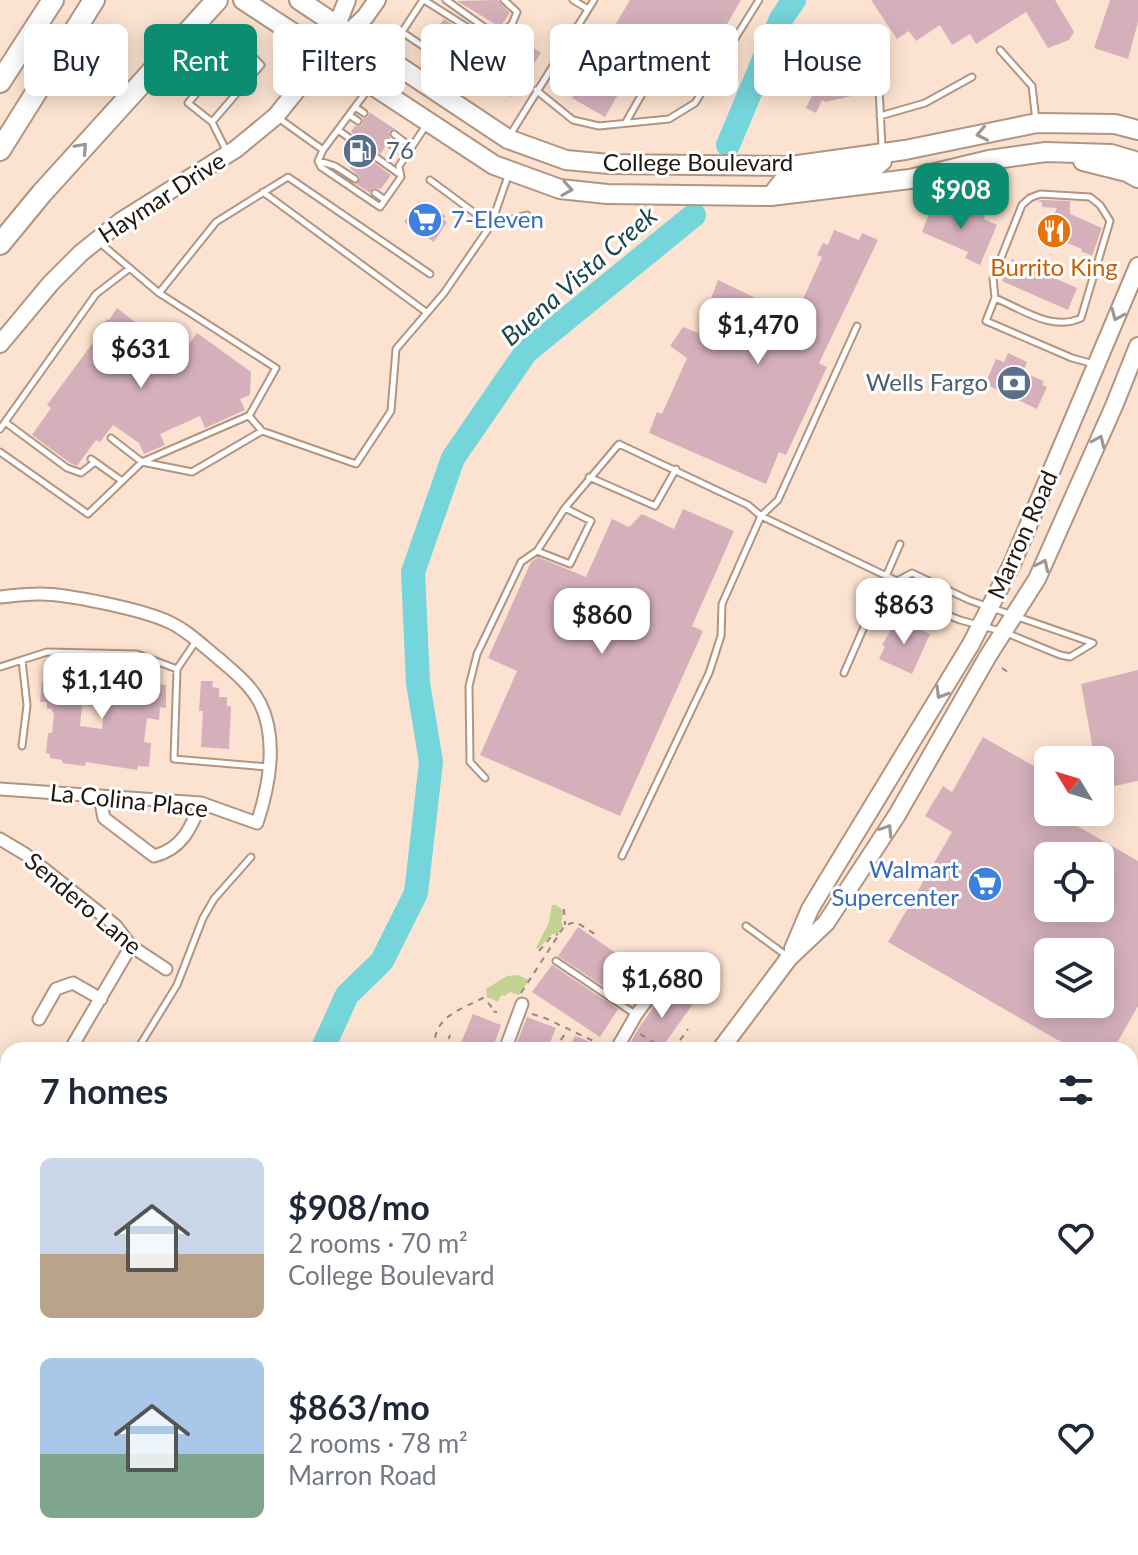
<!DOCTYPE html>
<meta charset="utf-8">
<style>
body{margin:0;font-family:Lato,sans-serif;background:#f6f6f7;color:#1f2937;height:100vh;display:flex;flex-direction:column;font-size:30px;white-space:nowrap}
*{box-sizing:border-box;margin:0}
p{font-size:26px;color:#747a83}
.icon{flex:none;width:44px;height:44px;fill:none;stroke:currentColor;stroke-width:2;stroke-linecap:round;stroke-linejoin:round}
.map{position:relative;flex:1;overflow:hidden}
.side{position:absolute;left:0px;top:1042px;width:1138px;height:514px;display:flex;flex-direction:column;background:#fff;border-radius:24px 24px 0 0;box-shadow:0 4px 20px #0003}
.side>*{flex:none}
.top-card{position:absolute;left:24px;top:24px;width:1090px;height:72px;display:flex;gap:16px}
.needle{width:52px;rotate:308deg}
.tools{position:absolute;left:1034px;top:746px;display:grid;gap:16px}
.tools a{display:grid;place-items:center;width:80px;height:80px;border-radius:12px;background:#fff;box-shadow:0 4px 20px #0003;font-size:40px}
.price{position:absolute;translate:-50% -68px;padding:0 18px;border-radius:16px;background:#fff;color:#222;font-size:26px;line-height:52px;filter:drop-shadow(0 2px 4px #0008)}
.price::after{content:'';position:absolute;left:50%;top:48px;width:24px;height:18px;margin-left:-12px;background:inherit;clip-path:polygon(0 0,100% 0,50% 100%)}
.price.current{background:#0c8c71;color:#fff}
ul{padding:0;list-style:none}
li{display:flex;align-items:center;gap:24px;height:200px;padding:0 40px}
li span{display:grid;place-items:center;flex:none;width:224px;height:160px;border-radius:12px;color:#555}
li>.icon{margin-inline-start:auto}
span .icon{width:96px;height:96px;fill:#fffc;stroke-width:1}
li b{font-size:34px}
h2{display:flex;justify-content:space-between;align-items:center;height:96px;padding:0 40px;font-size:34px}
.tag{padding:0 28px;border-radius:12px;background:#fff;box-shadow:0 4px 20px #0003;font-size:28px;line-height:72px}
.tag.current{background:#0c8c71;color:#fff}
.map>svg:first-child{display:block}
.green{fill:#c3d291}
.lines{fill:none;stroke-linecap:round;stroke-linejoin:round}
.river{stroke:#74d5db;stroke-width:24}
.building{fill:#d5b0bb;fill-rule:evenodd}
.lane-casing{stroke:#b19580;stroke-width:9}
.street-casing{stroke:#b19580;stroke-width:15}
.secondary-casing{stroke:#b19580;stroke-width:20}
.primary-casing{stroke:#b19580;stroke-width:22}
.highway-casing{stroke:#b19580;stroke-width:24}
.path{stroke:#9b887b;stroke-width:2;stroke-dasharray:6 6;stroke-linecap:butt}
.lane{stroke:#fff;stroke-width:5}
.street{stroke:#fff;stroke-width:11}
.secondary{stroke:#fff;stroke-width:16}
.primary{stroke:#fff;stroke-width:18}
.highway{stroke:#fff;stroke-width:20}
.oneway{stroke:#9c9793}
.labels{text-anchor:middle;stroke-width:6;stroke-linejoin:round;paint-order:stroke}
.service-label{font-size:24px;fill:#4e5e75;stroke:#fff;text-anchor:start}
.street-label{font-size:24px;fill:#231810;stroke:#fff}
.shop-label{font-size:24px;fill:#366cbe;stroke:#fff;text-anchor:start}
.food-label{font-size:24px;fill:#c56008;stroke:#fff}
.water-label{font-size:26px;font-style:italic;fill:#1a474a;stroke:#fff}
</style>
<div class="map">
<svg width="1138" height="1555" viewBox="0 0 1138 1555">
<rect width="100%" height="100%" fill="#fce3d1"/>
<path class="green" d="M552 905H556L564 911 561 921 563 925 559 933 552 934 538 949 536 948 549 922Z
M518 975 529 980 519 995 510 992 505 996 501 995 498 1002 487 997 486 989 507 976Z
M0 1344 8 1345V1548H175L170 1555H0Z
M314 1548H426L425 1555H311Z
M553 1548H868L865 1555H548Z"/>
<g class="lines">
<path class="river" d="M728 145 781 19 794 0
M322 1050 347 995 382 961 416 893 431 762 418 683 413 572 453 458 526 352 694 215
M142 1555 144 1548"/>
</g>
<path class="building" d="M498 0 510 13 500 27 457 1Z
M630 0H741L693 83 642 53 605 117 572 98Z
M871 0H1055L1074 32 1069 40 1048 48 1026 12 976 44 970 34 952 45 940 25 916 41 909 31 897 39Z
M1110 0H1138V22L1128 59 1094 48Z
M444 19 479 43 467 62 429 38Z
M512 33 541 53 511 97 482 76Z
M835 49 845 54 843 59 848 62 851 75 848 81 851 96 826 102 822 100 816 113 806 108Z
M369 112 395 129 389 131 390 138 384 141 385 147 381 154 351 132 355 126 362 125 363 118 368 117Z
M360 152 391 175 381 189 373 188 370 193 356 184 360 177 350 168Z
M1041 200 1070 201V214L1102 228 1092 256 1081 251 1082 249 1045 234 1057 208 1042 207V202H1037Z
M418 202 422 204 424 202 446 216 443 219 447 222 434 242 404 222Z
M932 206 950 211 952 207 969 214 971 209 985 215 984 219 997 225 980 265 965 258 968 252 922 232Z
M834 230 859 240 862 233 878 240 819 363 827 367 786 455 779 452 766 484 649 433 657 412 662 414 687 358 670 346 683 327 698 333 718 280 795 317 822 257 817 255 823 243 828 245Z
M1012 259 1077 288 1068 310 1002 281Z
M117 308 166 346 173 338 187 347 197 333 251 372 250 395 240 399 245 410 205 428 200 416 160 434 165 445 144 454 139 443 113 425 100 442 96 440 77 466 70 463 32 435 51 408 47 405 100 333 98 331 107 319 109 320Z
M1008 353 1027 362 1023 372 1044 381 1042 385 1047 387 1037 409 985 384 996 359 1004 362Z
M683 509 734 531 692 626 703 631 620 816 480 755 517 671 488 658 531 562 538 557 586 577 612 519 629 527 642 514 674 529Z
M897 619 930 634 912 674 879 659 885 646 882 645Z
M1138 670V781L1100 789V760H1095L1081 684Z
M56 674 78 677V680H84L83 686 105 689 106 682 111 683 112 679 166 685V708L160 707 159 720 147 718 144 742 151 743 149 767 138 766 137 770 86 762 85 766 62 763V760L50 758V754L46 753 48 733H52L54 713 52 712V709H47V702H40L42 682 49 683 50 677 55 678ZM82 705 104 707 102 729 80 726Z
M201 681H213L212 687 219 688V697H227V706H231L229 749 201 747 203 711H199Z
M983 737 1048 774V812H1053L1138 861V1006L1113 1050H1075L888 942 952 832 925 816 943 786 952 792ZM1048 856H1100V908H1048ZM1048 952H1100V1004H1048Z
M578 927 645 973 628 999 624 1000 558 956Z
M552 965 618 1009 600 1037 532 992Z
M671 983 695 1001 660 1050H626L640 1026Z
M473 1014 501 1025 492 1050H458Z
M527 1017 556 1028 547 1050H514Z
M575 1036 608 1049V1050H568Z"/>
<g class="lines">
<g class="lane-casing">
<path id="lane" d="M423 0 402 32 458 70H468C478 61 487 52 484 38L424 0
M446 0 491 32 502 33 512 24 517 12 504 0
M573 0 588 9
M1000 50 1032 86 1036 121
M369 88 323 150 318 161 321 167 380 207 401 177 399 166 427 124
M879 88 882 147
M536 90 573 120 599 126 669 119 695 103 759 0
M355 107 364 113
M349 115 358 121
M880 116 925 103 972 77
M277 117 323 150
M212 122 261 65 240 43 188 103 212 122 226 150
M626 122 655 71
M338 130 398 173
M394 134 411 147
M510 135 594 0
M389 143 407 155
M319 161 335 166 355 179
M430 180 491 225 527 215
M263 192 426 312
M375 193 385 200
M99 242 159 293 216 222 288 177 430 274
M159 293 276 368 249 416 262 431
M995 298C1022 309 1052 332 1081 318L1110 221 1100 205 1090 197 1040 194 1030 198 1022 205 993 278 995 298 986 321 1072 358 1094 364
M5 422 67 468 81 473 95 462
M0 429 96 294 130 268
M111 438 142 462 248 416
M0 452 88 514 142 462 192 472 262 431 356 464 391 411 396 349 444 293 491 225 509 173
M91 459 122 481
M589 477 655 506 676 469
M537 551 570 564 591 521 565 508
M912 573 969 600 1093 643 1070 657 1060 655 1004 632 960 620 905 598 897 581Z
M22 660 27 705 22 746
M0 667 47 652 137 654 177 669 196 641
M177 669 174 759 267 767
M844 673 900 544
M485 778 470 762 469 686 477 654 521 562 537 551 565 508 619 444 748 505 761 516 897 581
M622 856 709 673 721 636 722 604 761 516 778 500 857 326
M746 926 787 956
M556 961 635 1014
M137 1050 177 985 203 918 214 899 251 857"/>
</g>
<g class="street-casing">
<path id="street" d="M0 597C12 596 25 594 37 594 65 593 144 610 169 622 187 630 203 646 218 658 234 672 250 684 260 703 278 739 269 787 257 823L201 803 0 789
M100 798 104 818 154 856C182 849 191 828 201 803
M0 839 25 854 116 926 131 946 166 969
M39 1019 56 989 73 983 101 999
M70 1050 131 946
M505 1050 522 1004
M616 1050 636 1015 662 979
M0 1105 8 1083
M0 1129 8 1132
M1130 1364 1138 1371
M1130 1423 1138 1414
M1020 1555 1026 1548"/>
</g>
<g class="secondary-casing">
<path id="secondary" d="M333 35 347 0
M0 344 51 283 81 253 121 221 236 149 276 116 325 55 365 17 377 0
M793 949 810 909 971 644 1012 564 1138 266
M720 1050 789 958 826 923 897 815 988 656 1037 579 1114 406 1138 346
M0 1314 8 1316
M293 1555 297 1548
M442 1555 443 1548"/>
</g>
<g class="primary-casing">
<path id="primary" d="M243 0 494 165 560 189 607 194 771 196 910 179 989 160 1046 152 1111 154 1138 162
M299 0 508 139 566 160 609 164 791 166 905 150 1037 123 1115 124 1138 130
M1083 161 1127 172 1138 178
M771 196 783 181 875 167 882 161V153"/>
</g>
<g class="highway-casing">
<path id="highway" d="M0 82 53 0
M0 150 94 0
M0 244 42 193 217 0"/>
</g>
<path class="path" d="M1002 668 1009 673
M564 909 565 925
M539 951 551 937 558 934
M626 954 653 973
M521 993 565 925 576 922 595 934
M532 1014 545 1018 606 1047
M640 1034 666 1050
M435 1050C431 1018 459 1010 483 998L491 1006V1011L497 1012
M444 1050 450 1035
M554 1050 567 1031
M673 1050 688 1029
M323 1555 326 1548
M360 1555 357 1552 362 1548
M363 1555 366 1553 363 1549
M415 1555 426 1549"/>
<use href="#lane" class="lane"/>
<use href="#street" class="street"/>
<use href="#secondary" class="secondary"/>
<use href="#primary" class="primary"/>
<use href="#highway" class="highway"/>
</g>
<defs><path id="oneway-chevron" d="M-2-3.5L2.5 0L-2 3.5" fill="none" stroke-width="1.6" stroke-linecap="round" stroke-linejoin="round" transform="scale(2)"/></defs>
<g class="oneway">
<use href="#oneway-chevron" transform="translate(982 134) rotate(168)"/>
<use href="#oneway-chevron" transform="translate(82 148) rotate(-48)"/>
<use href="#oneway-chevron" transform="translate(567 189) rotate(9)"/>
<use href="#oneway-chevron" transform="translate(1117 315) rotate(113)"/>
<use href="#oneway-chevron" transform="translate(1099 441) rotate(-66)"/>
<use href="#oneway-chevron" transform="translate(1043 565) rotate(-65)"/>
<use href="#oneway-chevron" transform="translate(941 693) rotate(121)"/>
<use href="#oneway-chevron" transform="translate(887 830) rotate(-57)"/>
</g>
<defs>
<g id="fuel-disc" transform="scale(1.8)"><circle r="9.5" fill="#5c6f8a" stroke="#fff"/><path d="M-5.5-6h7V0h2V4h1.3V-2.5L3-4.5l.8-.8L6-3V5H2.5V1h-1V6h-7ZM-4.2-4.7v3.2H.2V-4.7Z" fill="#fff"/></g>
<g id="supermarket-disc" transform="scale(1.8)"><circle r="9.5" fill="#3f7fe0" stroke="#fff"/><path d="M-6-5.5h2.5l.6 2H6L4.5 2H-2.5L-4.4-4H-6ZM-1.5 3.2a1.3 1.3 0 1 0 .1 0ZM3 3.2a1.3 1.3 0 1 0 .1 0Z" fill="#fff"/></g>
<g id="restaurant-disc" transform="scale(1.8)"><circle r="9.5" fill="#e8710a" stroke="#fff"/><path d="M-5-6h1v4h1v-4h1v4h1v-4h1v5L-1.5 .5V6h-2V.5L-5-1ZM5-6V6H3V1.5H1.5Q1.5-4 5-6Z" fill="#fff"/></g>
<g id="bank-disc" transform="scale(1.8)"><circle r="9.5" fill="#5c6f8a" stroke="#fff"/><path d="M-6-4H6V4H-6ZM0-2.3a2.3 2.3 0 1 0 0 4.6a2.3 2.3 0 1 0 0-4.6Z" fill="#fff"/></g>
</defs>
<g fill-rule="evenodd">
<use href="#fuel-disc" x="360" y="151"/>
<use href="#supermarket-disc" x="425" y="220"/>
<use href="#restaurant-disc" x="1054" y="231"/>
<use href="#bank-disc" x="1014" y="383"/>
<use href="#supermarket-disc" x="985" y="884"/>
</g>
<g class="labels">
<g class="service-label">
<text x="386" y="159">76</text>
<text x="988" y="391" text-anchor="end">Wells Fargo</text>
</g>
<g class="street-label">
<text x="698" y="171">College Boulevard</text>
<text transform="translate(162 198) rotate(-33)" y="8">Haymar Drive</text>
<text transform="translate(1023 535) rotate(-66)" y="8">Marron Road</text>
<text transform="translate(129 801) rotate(6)" y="8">La Colina Place</text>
<text transform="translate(83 904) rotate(40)" y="8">Sendero Lane</text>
</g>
<g class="shop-label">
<text x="451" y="228">7-Eleven</text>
<text x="959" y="878" text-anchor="end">Walmart<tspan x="959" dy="28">Supercenter</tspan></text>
</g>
<g class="food-label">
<text x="1054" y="276">Burrito King</text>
</g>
<g class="water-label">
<text transform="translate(579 276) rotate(-41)" y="9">Buena Vista Creek</text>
</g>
</g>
</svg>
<div class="tools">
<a><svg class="needle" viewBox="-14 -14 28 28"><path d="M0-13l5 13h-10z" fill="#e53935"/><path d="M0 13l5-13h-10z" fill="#747a83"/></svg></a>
<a><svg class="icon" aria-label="locate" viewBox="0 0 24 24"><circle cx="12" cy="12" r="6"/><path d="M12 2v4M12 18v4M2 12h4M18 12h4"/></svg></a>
<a><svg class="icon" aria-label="layers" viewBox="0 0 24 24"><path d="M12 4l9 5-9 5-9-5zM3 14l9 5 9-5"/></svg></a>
</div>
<b class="price current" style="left:961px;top:231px">$908</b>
<b class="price" style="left:758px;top:366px">$1,470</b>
<b class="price" style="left:141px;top:390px">$631</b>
<b class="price" style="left:904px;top:646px">$863</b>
<b class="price" style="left:602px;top:656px">$860</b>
<b class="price" style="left:102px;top:721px">$1,140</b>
<b class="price" style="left:662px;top:1020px">$1,680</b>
<div class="top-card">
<a class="tag">Buy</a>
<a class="tag current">Rent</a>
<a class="tag">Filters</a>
<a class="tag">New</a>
<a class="tag">Apartment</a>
<a class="tag">House</a>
</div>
<section class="side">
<h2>7 homes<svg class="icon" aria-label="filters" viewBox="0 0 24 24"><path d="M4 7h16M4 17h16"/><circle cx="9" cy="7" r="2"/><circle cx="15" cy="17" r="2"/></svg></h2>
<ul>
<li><span style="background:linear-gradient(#c9d6e8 60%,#b9a48a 0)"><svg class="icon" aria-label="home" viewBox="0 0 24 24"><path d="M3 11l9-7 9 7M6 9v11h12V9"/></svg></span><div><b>$908/mo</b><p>2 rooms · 70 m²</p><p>College Boulevard</p></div><svg class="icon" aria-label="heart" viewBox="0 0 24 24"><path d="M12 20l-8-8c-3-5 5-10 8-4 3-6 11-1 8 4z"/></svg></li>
<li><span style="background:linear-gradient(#a9c7e8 60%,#7fa58c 0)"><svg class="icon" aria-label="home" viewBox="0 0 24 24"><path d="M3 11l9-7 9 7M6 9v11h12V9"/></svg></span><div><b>$863/mo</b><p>2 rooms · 78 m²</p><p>Marron Road</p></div><svg class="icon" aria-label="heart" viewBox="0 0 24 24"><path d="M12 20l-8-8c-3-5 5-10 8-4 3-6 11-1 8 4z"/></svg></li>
</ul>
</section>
</div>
